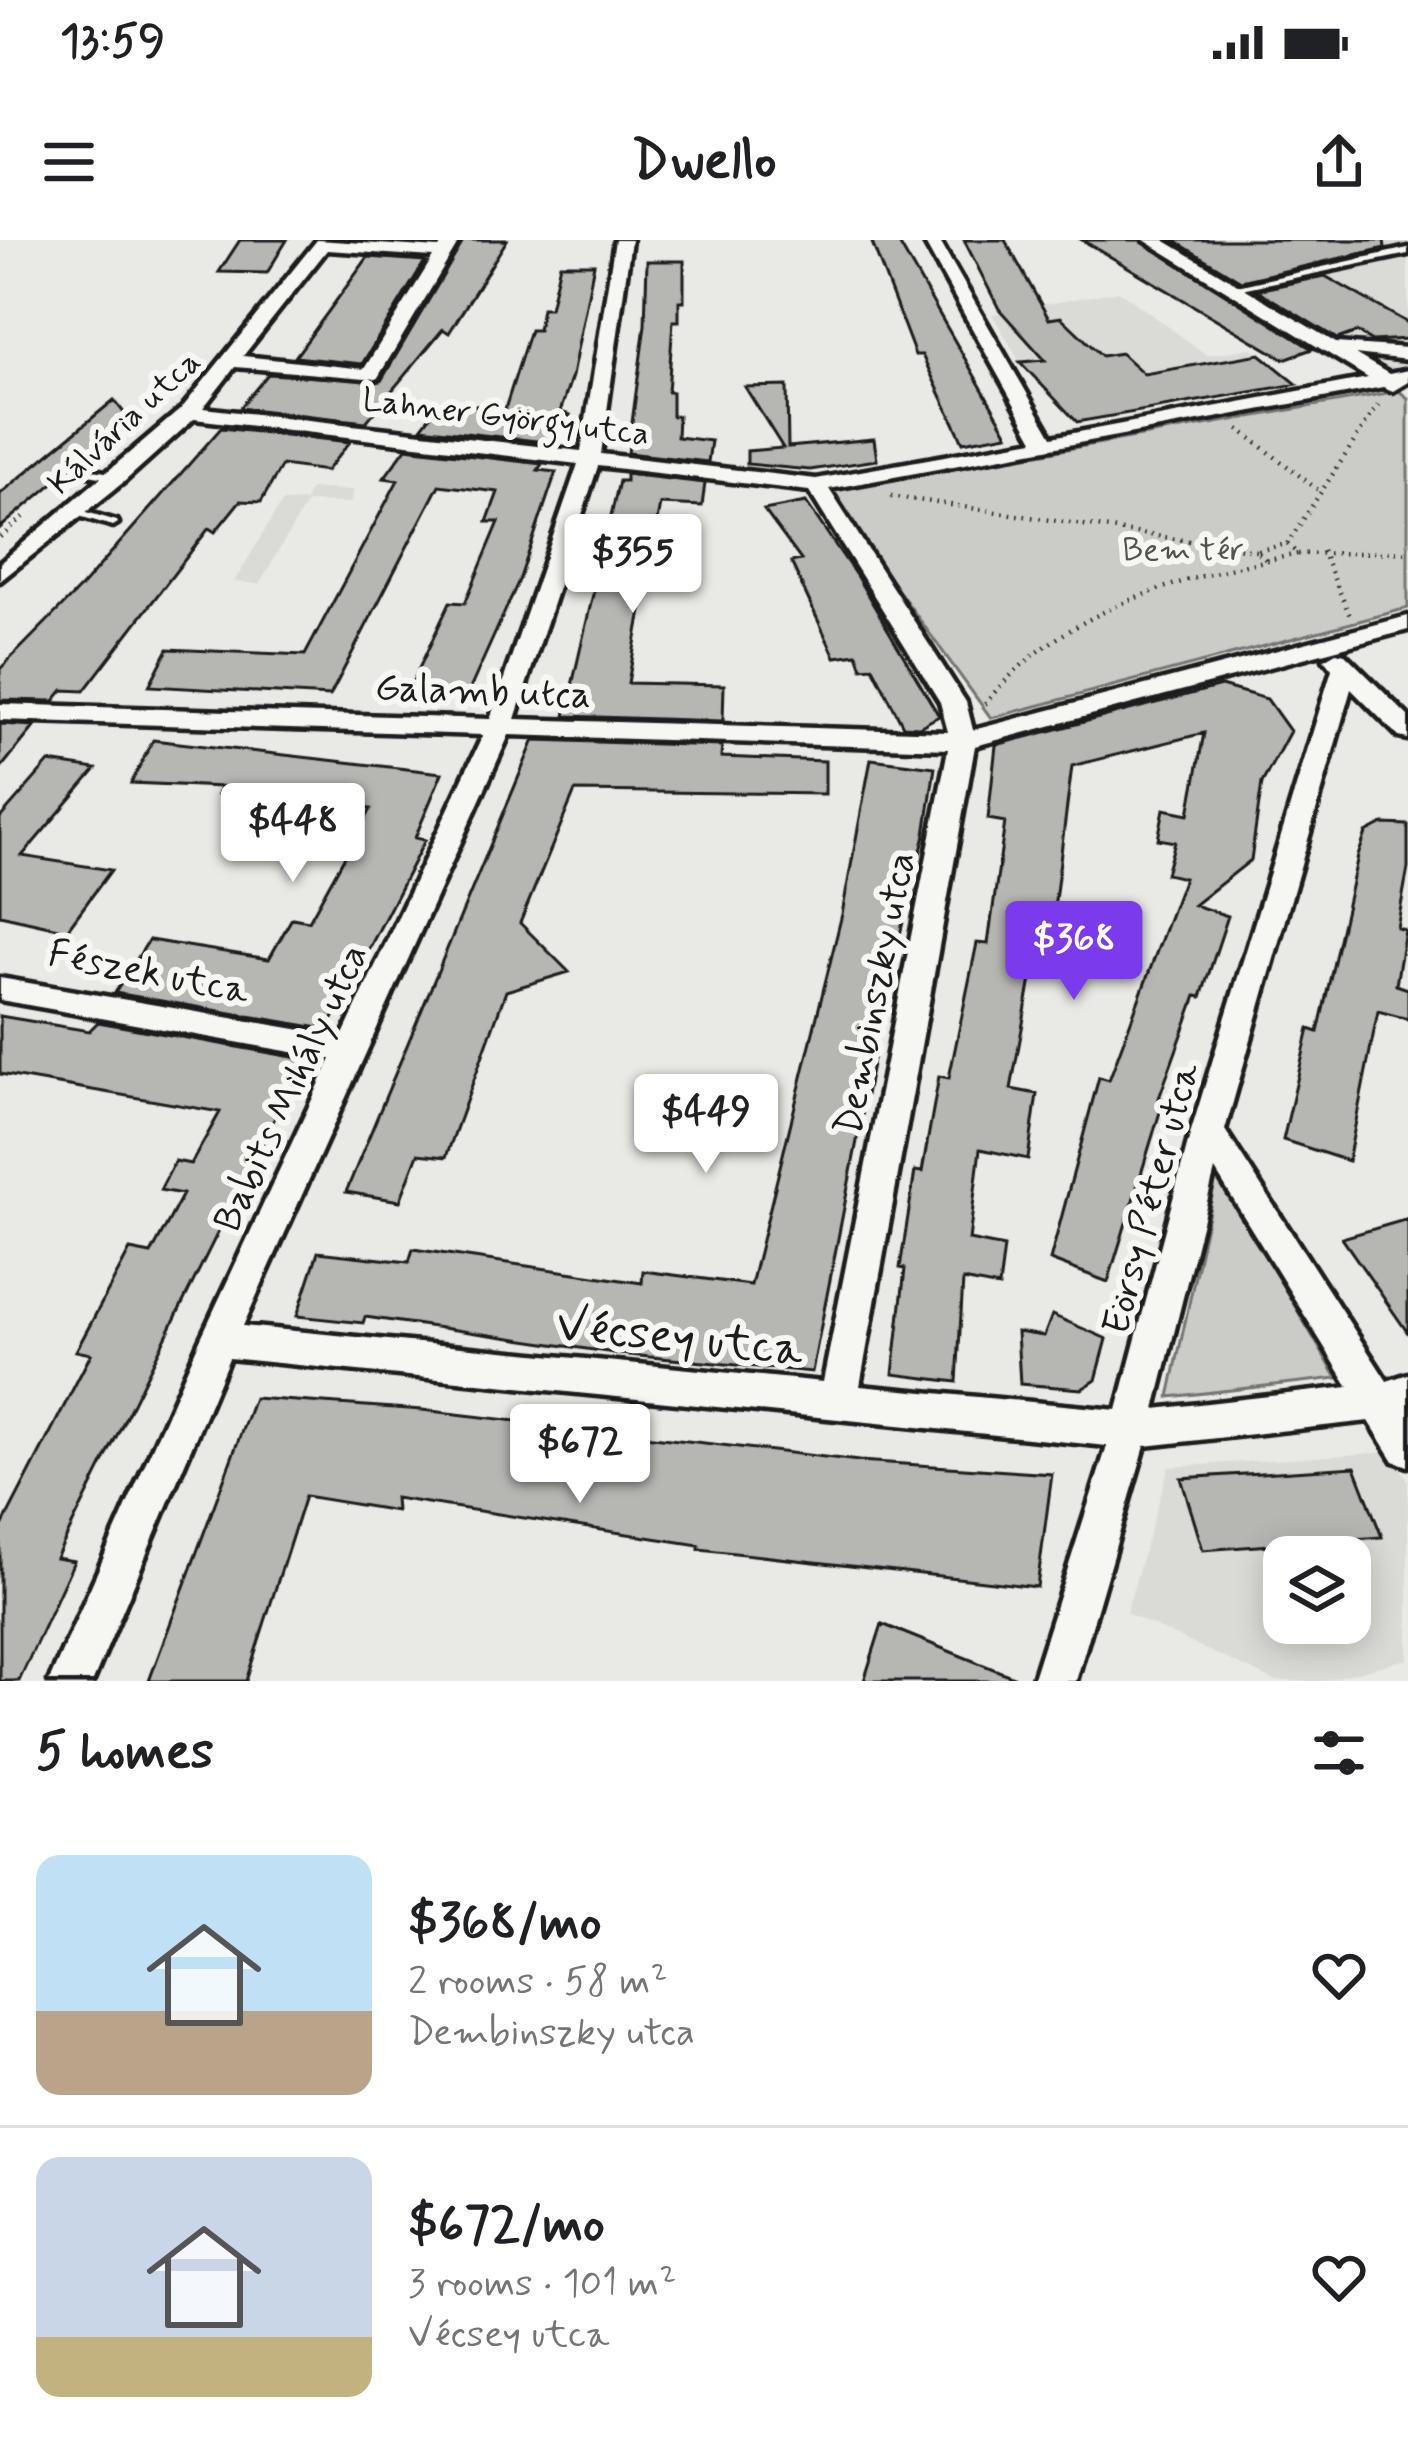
<!DOCTYPE html>
<meta charset="utf-8">
<style>
body{margin:0;font-family:Mynerve,sans-serif;background:#f2f2f2;color:#202124;height:100vh;display:flex;flex-direction:column;font-size:45px;white-space:nowrap}
*{box-sizing:border-box;margin:0}
p{font-size:39px;color:#757577}
.icon{flex:none;width:66px;height:66px;fill:none;stroke:currentColor;stroke-width:2;stroke-linecap:round;stroke-linejoin:round}
.map{position:relative;height:1441px;overflow:hidden}
.sheet{display:flex;flex-direction:column;background:#fff;flex:1}
.sheet>*{flex:none}
.controls{position:absolute;left:1263px;top:1296px;display:grid;gap:24px}
.controls a{display:grid;place-items:center;width:108px;height:108px;border-radius:24px;background:#fff;box-shadow:0 6px 30px #0003;font-size:60px}
.price{position:absolute;translate:-50% -102px;padding:0 27px;border-radius:12px;background:#fff;color:#222;font-size:39px;line-height:78px;filter:drop-shadow(0 3px 6px #0008)}
.price::after{content:'';position:absolute;left:50%;top:72px;width:36px;height:27px;margin-left:-18px;background:inherit;clip-path:polygon(0 0,100% 0,50% 100%)}
.price.on{background:#7c3aed;color:#fff}
ul{padding:0;list-style:none}
li{display:flex;align-items:center;gap:36px;height:300px;padding:0 36px}
li+li{border-top:3px solid #e0e0e0}
li span{display:grid;place-items:center;flex:none;width:336px;height:240px;border-radius:24px;color:#555}
li>.icon{margin-inline-start:auto}
span .icon{width:144px;height:144px;fill:#fffc;stroke-width:1}
li b{font-size:51px}
h2{display:flex;justify-content:space-between;align-items:center;height:144px;padding:0 36px;font-size:51px}
.status{display:flex;justify-content:space-between;align-items:center;height:84px;padding:0 60px;background:#fff;direction:ltr}
.status svg{height:33px;fill:currentColor}
header{display:flex;justify-content:space-between;align-items:center;height:156px;padding:0 36px;background:#fff;font-size:54px;font-weight:700}
.map>svg:first-child{display:block}
.built{fill:#dadad6;fill-rule:evenodd}
.green{fill:#cbcbc7;stroke:#747472;stroke-width:3}
.building{fill:#b6b6b3;stroke:#1c1c1c;stroke-width:3}
.lines{fill:none;stroke-linecap:round;stroke-linejoin:round}
.service-casing{stroke:#1c1c1c;stroke-width:9}
.minor-casing{stroke:#1c1c1c;stroke-width:9}
.path{stroke:#1c1c1c;stroke-width:4.5;stroke-dasharray:1.5 6;stroke-linecap:butt}
.service{fill:#f6f6f2;fill-rule:evenodd}
.minor{fill:#f6f6f2;fill-rule:evenodd}
.labels{text-anchor:middle;stroke-width:12;stroke-linejoin:round;paint-order:stroke}
.far-street-label{font-size:33px;fill:#1c1c1c;stroke:#f6f6f2}
.far-park-label{font-size:33px;fill:#51514f;stroke:#f6f6f2}
.street-label{font-size:39px;fill:#1c1c1c;stroke:#f6f6f2}
.near-street-label{font-size:48px;fill:#1c1c1c;stroke:#f6f6f2}
</style>
<div class="status"><b>13:59</b><svg viewBox="0 0 49 12"><path d="M0 12V9h3v3zM5 12V6h3v6zM10 12V3h3v9zM15 12V0h3v12zM26 1h20v11H26zM47 4h2v5h-2z"/></svg></div>
<header><svg class="icon" aria-label="menu" viewBox="0 0 24 24"><path d="M4 6h16M4 12h16M4 18h16"/></svg>Dwello<svg class="icon" aria-label="share" viewBox="0 0 24 24"><path d="M12 15V3M7 8l5-5 5 5M5 13v7h14v-7"/></svg></header>
<div class="map">
<svg width="1408" height="1441" viewBox="0 0 1408 1441">
<rect width="100%" height="100%" fill="#e9e9e5"/>
<filter id="ink" filterUnits="userSpaceOnUse"><feTurbulence type="fractalNoise" baseFrequency=".00833" numOctaves="2"/><feDisplacementMap in="SourceGraphic" scale="24" xChannelSelector="R" yChannelSelector="G"/><feConvolveMatrix kernelMatrix="1 2 1 2 8 2 1 2 1" color-interpolation-filters="sRGB"/></filter>
<g filter="url(#ink)">
<path class="built" d="M1152 0H1408V136L1388 142Z
M1119 51 1207 115 1252 108 1297 144 1077 182 1020 122 992 74Z
M310 249 354 250 350 263 307 262 259 344 234 342 282 262 305 261Z
M1390 1212 1408 1240V1419L1322 1441H1275L1126 1373 1169 1227ZM1284 1317H1350V1383H1284Z"/>
<path class="green" d="M1399 151 1408 158V368L991 478 826 251Z
M1217 933 1337 1138 1169 1157Z"/>
<path class="building" d="M240 0H287L267 33 219 32Z
M464 0H507L449 93 443 89 366 182 240 168 268 134 381 141Z
M871 0H897L1008 194 963 202 922 115H915Z
M964 0H1005L1049 79 1061 77 1102 116 1121 113 1144 134 1260 114 1297 144 1077 182 1020 122 1045 120 999 69Z
M1082 0H1140L1312 109 1284 119Z
M1173 0H1384L1385 8 1241 41Z
M368 17 425 21 362 124 295 117Z
M647 21H684V61H679V81H673L668 152H672V176H678L677 197 711 201 708 222 628 213 645 85Z
M560 24H594L572 136 560 172 570 175 554 203 421 188 441 162 505 169 530 90H538L542 68H550Z
M1325 36 1408 83V99L1372 101 1357 92 1337 99 1257 50Z
M787 146 788 207 874 199 877 220 810 230 747 224V211L783 208 745 147Z
M114 160 129 179 0 288V254Z
M221 188 350 202 326 231 282 225 261 262 240 261 215 292 209 288 84 451 63 450 54 461 0 460V429L81 347Z
M406 208 542 224 538 230 556 232 520 338 465 460 407 454 450 362 465 363 499 282H487L498 252 439 245 330 456 149 446 168 409 305 415 398 240 384 238Z
M626 234 705 243 702 266 660 264 628 443 724 445 723 481 565 476 619 241H626Z
M806 262 857 337 939 476 919 487 903 486 873 427 862 428 857 414 835 417 791 322 801 320 764 270Z
M1221 446 1267 459 1290 491 1262 543 1251 620 1194 665 1228 676 1201 757 1196 756 1159 858 1164 859 1108 1042 1050 1020 1099 837 1109 840 1184 638 1166 634 1175 602 1158 599 1164 569 1189 574 1204 493 1072 526 1051 692 1040 690 1011 849 1037 854 1028 919 980 909 969 1000 1004 1007 999 1047 963 1040 957 1142 893 1134 905 1029 900 1028 915 931 922 932 939 836 949 838 977 703 988 704 1005 582 988 579 996 505Z
M0 484 35 486 0 529Z
M153 500 442 533 415 598 425 600 331 783 325 777 319 788 115 753 149 700 269 719 292 678 309 681 371 569 218 554 222 547 131 543Z
M534 500 722 506 721 517 825 521V554L575 551 520 683 569 732 506 751 446 917 418 914 400 961 346 952Z
M871 519 935 527 925 595 888 742 812 1132 628 1115 365 1077 363 1083 297 1076 318 1012 409 1022 413 1009 642 1043 643 1031 751 1045 842 674Z
M49 522 96 529 22 616 111 630 67 690 0 675V578Z
M1383 584 1408 585V628L1397 688 1405 690 1396 745 1408 749V779L1378 771 1348 921 1283 900 1309 789 1318 792 1358 616 1366 593Z
M0 776 89 791 98 782 304 819 56 1318 74 1321 19 1441H0V1290L91 1114 76 1111 130 1010 151 1014 183 954 160 950 175 921 191 924 220 872 0 834Z
M1408 979V1093L1342 998Z
M1052 1075 1107 1099 1096 1140 1082 1149 1020 1144 1017 1092 1044 1096Z
M254 1158 422 1170 859 1221 1052 1234 1037 1347 699 1309V1305L395 1258 396 1271 305 1256 246 1441H149Z
M1355 1227 1382 1297 1203 1310 1181 1238Z
M882 1384 1021 1440V1441H864Z"/>
<g class="lines">
<g class="service-casing">
<path id="service" d="M1408 8V14L1232 51 1228 48Z
M80 228 118 234 123 237 118 240 76 233V229Z
M76 269 117 281 118 283 113 286 72 274V270Z"/>
</g>
<g class="minor-casing">
<path id="minor" d="M317 0 439 8 444 0H460L377 139 235 127 203 168 581 211 615 0H631L601 214 816 239 1034 200 923 0H939L1052 197 1368 138 1144 0H1164L1336 103 1408 108V120L1355 114 1389 134 1408 130V142L1393 151 1383 147 829 249 966 462 973 490 1408 376V390L975 506 860 1146 1117 1170 1191 891 1332 429 1324 419 1336 412 1345 414 1408 476V499L1399 497 1351 449 1225 890 1387 1141 1408 1134V1226L1394 1221 1369 1181 1145 1206 1076 1441H1032L1107 1206 229 1118 93 1441H49L200 1100 331 819 0 760V738L342 797 483 495 0 480V464L490 479 578 224 194 179 125 241 0 341V323L182 168ZM327 10 433 17 364 129 243 116ZM598 226 809 251 940 462 948 492 515 479ZM509 495 948 509 823 1142 243 1086ZM1215 930 1349 1147 1155 1169Z"/>
</g>
<path class="path" d="M1239 189 1322 253
M891 256 1256 311
M0 297 24 277
M1287 304 1380 162
M1322 311 1350 376
M1298 314 1408 312
M985 464C1061 368 1183 337 1298 314L1287 304 1256 311 1266 320"/>
<use href="#service" class="service"/>
<use href="#minor" class="minor"/>
</g>
</g>
<g class="labels">
<g class="far-street-label">
<text transform="translate(506 175) rotate(7)" y="12">Lahner György utca</text>
<text transform="translate(123 181) rotate(-43)" y="12">Kálvária utca</text>
</g>
<g class="far-park-label">
<text x="1183" y="320">Bem tér</text>
</g>
<g class="street-label">
<text transform="translate(483 449) rotate(2)" y="14">Galamb utca</text>
<text transform="translate(149 730) rotate(11)" y="14">Fészek utca</text>
<text transform="translate(873 753) rotate(-79)" y="14">Dembinszky utca</text>
<text transform="translate(289 847) rotate(-65)" y="14">Babits Mihály utca</text>
<text transform="translate(1149 958) rotate(-75)" y="14">Eörsy Péter utca</text>
</g>
<g class="near-street-label">
<text transform="translate(680 1095) rotate(6)" y="17">Vécsey utca</text>
</g>
</g>
</svg>
<div class="controls">
<a><svg class="icon" aria-label="layers" viewBox="0 0 24 24"><path d="M12 4l9 5-9 5-9-5zM3 14l9 5 9-5"/></svg></a>
</div>
<b class="price" style="left:633px;top:376px">$355</b>
<b class="price" style="left:293px;top:645px">$448</b>
<b class="price on" style="left:1074px;top:763px">$368</b>
<b class="price" style="left:706px;top:936px">$449</b>
<b class="price" style="left:580px;top:1266px">$672</b>
</div>
<section class="sheet">
<h2>5 homes<svg class="icon" aria-label="filters" viewBox="0 0 24 24"><path d="M4 7h16M4 17h16"/><circle cx="9" cy="7" r="2"/><circle cx="15" cy="17" r="2"/></svg></h2>
<ul>
<li><span style="background:linear-gradient(#bfe0f5 65%,#b9a48a 0)"><svg class="icon" aria-label="home" viewBox="0 0 24 24"><path d="M3 11l9-7 9 7M6 9v11h12V9"/></svg></span><div><b>$368/mo</b><p>2 rooms · 58 m²</p><p>Dembinszky utca</p></div><svg class="icon" aria-label="heart" viewBox="0 0 24 24"><path d="M12 20l-8-8c-3-5 5-10 8-4 3-6 11-1 8 4z"/></svg></li>
<li><span style="background:linear-gradient(#c9d6e8 75%,#c2b280 0)"><svg class="icon" aria-label="home" viewBox="0 0 24 24"><path d="M3 11l9-7 9 7M6 9v11h12V9"/></svg></span><div><b>$672/mo</b><p>3 rooms · 101 m²</p><p>Vécsey utca</p></div><svg class="icon" aria-label="heart" viewBox="0 0 24 24"><path d="M12 20l-8-8c-3-5 5-10 8-4 3-6 11-1 8 4z"/></svg></li>
</ul>
</section>
